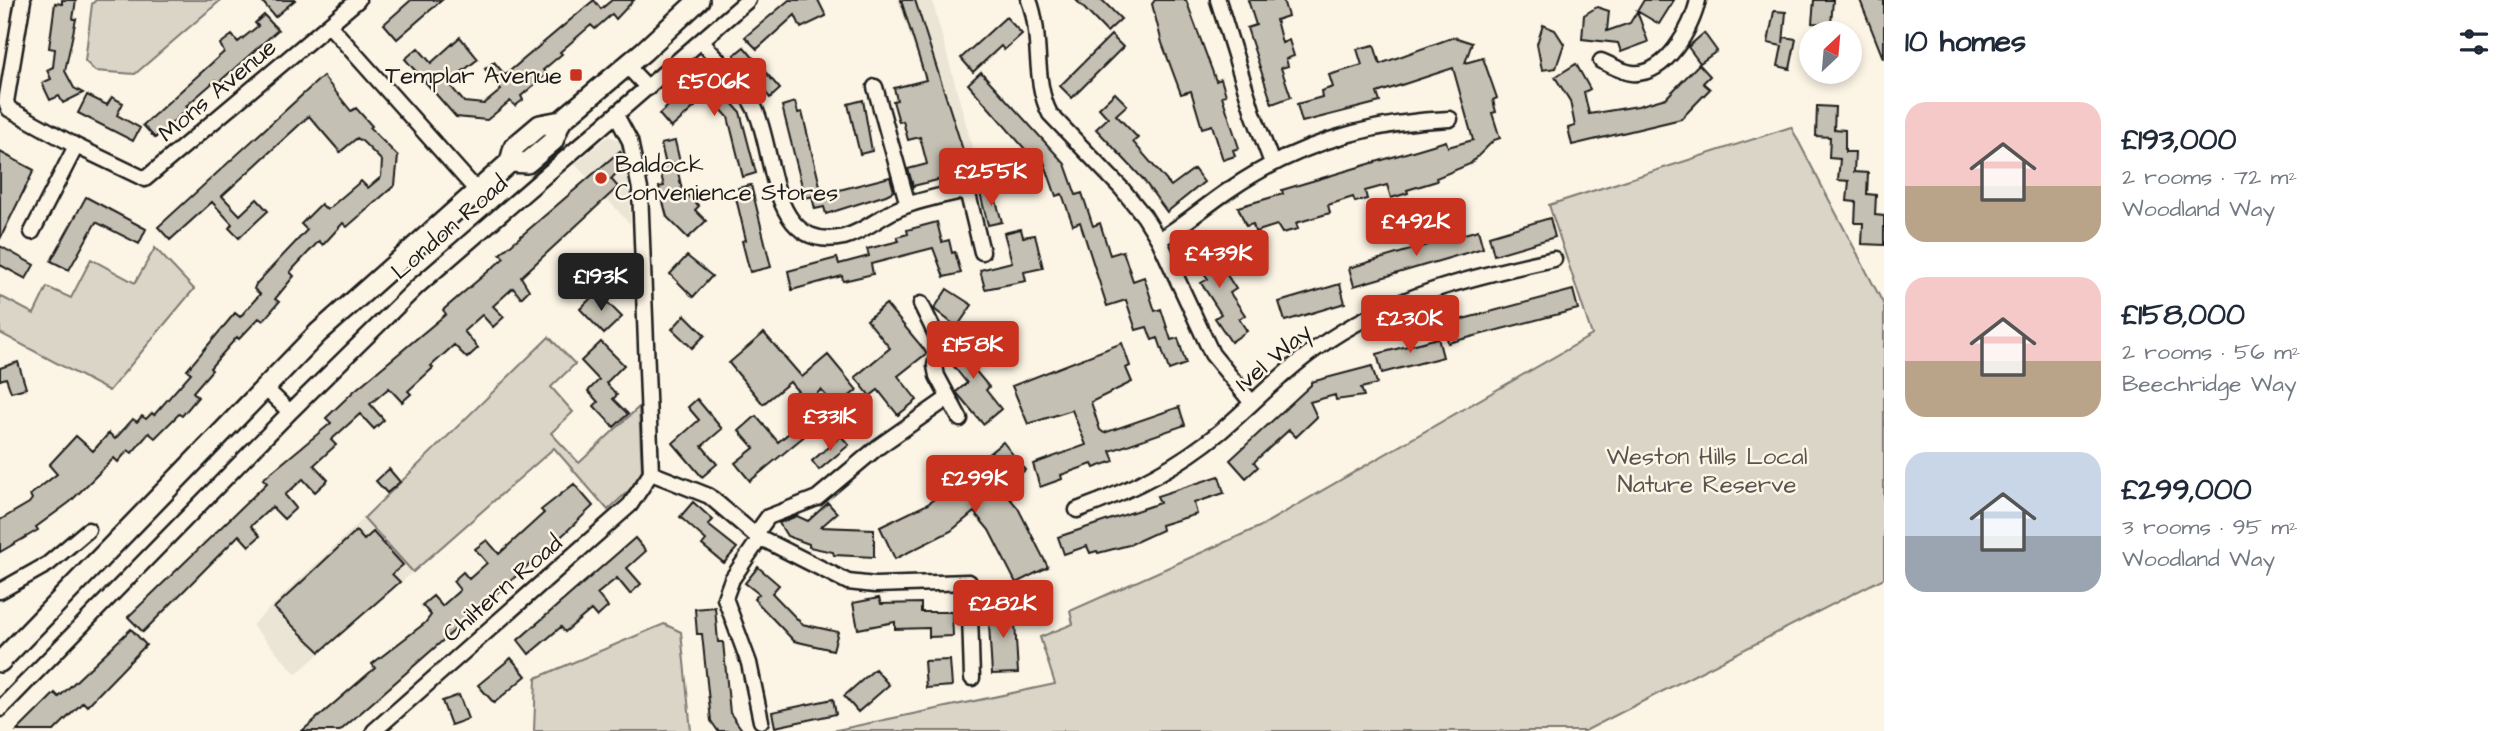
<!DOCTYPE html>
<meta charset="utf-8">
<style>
body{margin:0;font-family:"Architects Daughter",sans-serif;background:#f6f6f7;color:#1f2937;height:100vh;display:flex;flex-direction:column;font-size:26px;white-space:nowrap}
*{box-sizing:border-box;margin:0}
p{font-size:23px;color:#747a83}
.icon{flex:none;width:38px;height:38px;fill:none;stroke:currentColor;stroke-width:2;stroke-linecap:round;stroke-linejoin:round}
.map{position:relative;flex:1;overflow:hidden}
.drawer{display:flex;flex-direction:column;background:#fff;width:630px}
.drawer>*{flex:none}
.needle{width:46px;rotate:26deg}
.tools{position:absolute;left:1799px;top:21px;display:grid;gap:14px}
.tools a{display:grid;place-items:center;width:63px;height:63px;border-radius:50%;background:#fff;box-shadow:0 4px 10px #0003;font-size:35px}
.price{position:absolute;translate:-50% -60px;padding:0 16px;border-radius:7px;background:#c8321e;color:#fff;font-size:23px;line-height:46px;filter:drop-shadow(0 2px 4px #0008)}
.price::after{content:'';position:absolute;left:50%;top:42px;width:21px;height:16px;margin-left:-10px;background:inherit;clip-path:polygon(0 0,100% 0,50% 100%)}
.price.current{background:#222;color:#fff}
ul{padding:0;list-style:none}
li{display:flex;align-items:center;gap:21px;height:175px;padding:0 21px}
li span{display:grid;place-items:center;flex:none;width:196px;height:140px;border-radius:21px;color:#555}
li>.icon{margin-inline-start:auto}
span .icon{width:84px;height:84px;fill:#fffc;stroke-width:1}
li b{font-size:30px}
h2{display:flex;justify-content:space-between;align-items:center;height:84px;padding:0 21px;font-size:30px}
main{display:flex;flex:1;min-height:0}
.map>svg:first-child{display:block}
.built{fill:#ebe5d6}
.green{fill:#dbd5c8;stroke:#7c7872;stroke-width:2}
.building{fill:#c4c0b3;stroke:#1c1c1c;stroke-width:2}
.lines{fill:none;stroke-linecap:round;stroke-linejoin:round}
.minor-casing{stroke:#1c1c1c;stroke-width:19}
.secondary-casing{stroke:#1c1c1c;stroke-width:24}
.minor{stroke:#fcf5e5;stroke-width:14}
.secondary{stroke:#fcf5e5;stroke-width:19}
.poi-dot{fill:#c8321e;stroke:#fcf5e5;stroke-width:2.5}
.labels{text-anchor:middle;stroke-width:5;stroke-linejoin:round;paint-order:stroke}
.poi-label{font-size:24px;fill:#1c1c1c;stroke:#fcf5e5;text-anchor:end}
.street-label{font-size:24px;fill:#1c1c1c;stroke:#fcf5e5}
.park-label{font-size:24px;fill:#555450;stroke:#fcf5e5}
</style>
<main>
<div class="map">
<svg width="1884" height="731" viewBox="0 0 1884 731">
<rect width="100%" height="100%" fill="#fcf5e5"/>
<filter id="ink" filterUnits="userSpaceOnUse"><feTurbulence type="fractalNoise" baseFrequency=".0143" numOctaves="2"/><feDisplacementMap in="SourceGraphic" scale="14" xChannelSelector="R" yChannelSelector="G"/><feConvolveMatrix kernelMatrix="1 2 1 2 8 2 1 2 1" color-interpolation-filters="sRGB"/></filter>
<g filter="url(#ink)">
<path class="built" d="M898 0H932L974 153 951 160Z
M608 136 619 140 625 152 630 182V224L575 164Z
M364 518 413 572 296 674 252 625Z"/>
<path class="green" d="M96 0H221L135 74 95 71 85 61 92 4Z
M1791 127 1884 305V578L1585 731H832L1055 684 1040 637 1073 624 1070 611 1259 527 1592 335 1549 205Z
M155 248 194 289 109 391 0 333V296L34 314 47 287 71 298 91 259 135 283Z
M549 337 575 364 551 387 573 412 551 433 579 463 639 407 642 471 638 482 608 510 554 448 413 572 364 518Z
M664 624 681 632 691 731H534L536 678Z"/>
<path class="building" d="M62 0H76L73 19H76L65 71 74 88 83 93 63 103 59 96 50 100 42 83 51 79 47 70 53 67 55 49 49 48 55 3 62 4Z
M261 0H295L275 17Z
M411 0H442L397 39 384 24Z
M594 0 601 9 612 0H634L616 19 612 14 595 29 591 25 560 52 562 54 543 70 547 74 521 96 523 100 515 106 510 101 487 120 456 117 405 59 418 48 431 63 460 37 478 59 448 83 464 102 484 104 501 90 485 69 494 62 505 75Z
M789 0H818L826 16 801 28 795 15 757 49 745 37Z
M901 0H915L970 172 913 186 908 169 927 164 920 137 908 140 903 121 899 122 893 101 897 100 894 88 926 80Z
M1076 0H1102L1121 19 1107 32Z
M1155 0H1186L1216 81 1221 79 1226 95 1222 96 1239 148 1233 150 1235 156 1223 160 1212 125 1202 128 1191 91 1181 94 1162 43 1152 4Z
M1248 0H1283L1288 16 1276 20 1282 43 1289 40 1294 56 1286 59 1288 66 1281 68 1291 97 1272 104 1247 28 1256 25Z
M1644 0H1674L1659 24 1637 11 1648 42 1621 52 1618 43 1582 39 1584 15 1597 7 1609 11 1607 31 1630 23Z
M1814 0H1833L1831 24 1812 23Z
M1860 0H1884V58H1883Z
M1774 11 1786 12 1783 43 1784 37 1796 39 1790 69 1778 66 1782 46 1768 43Z
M264 15 278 30 219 82 216 80 186 106 188 108 155 138 143 125 224 52 220 44 232 35 238 42 258 26 255 23Z
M1006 17 1022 34 1004 50 1001 46 973 72 961 58Z
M1543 25 1555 30 1564 44 1556 68 1542 70 1537 44Z
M1704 33 1717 51 1700 63 1688 47Z
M1111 35 1123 47 1072 98 1060 86Z
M1454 37 1472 43 1465 63 1483 58 1497 98 1493 100 1496 112 1492 113 1500 138 1494 140 1470 164 1436 178 1437 181 1407 190 1408 193 1391 198 1387 185 1365 191 1367 199 1355 202 1353 197 1328 205 1330 213 1296 223 1298 229 1282 233 1277 225 1255 232 1253 224 1246 226 1238 207 1283 194 1282 190 1446 141 1448 147 1473 140 1453 68 1377 93 1380 102 1302 122 1297 104 1322 97 1321 91 1333 87 1329 75 1362 65 1357 49 1374 45 1380 64Z
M744 47 780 89 770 98 734 55Z
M1576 64 1590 89 1584 92 1589 114 1638 106 1666 98 1699 64 1710 76 1703 83 1710 89 1681 119 1572 145 1568 128 1575 126 1570 101 1555 77Z
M981 72 1065 164 1076 195 1082 193 1093 226 1100 223 1110 255 1123 251 1133 281 1144 277 1155 311 1161 309 1171 340 1178 338 1186 364 1169 370 1158 338 1152 340 1147 327 1136 330 1126 300 1107 306 1080 222 1073 225 1062 194 1056 196 1043 159 1038 164 968 84Z
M323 76 351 111 356 108 372 126 370 128 398 156 395 185 347 227 343 223 323 245 319 241 290 272 294 276 275 299 279 302 263 321 259 318 239 339 237 337 210 368 212 370 193 392 198 397 182 416 179 414 155 438 149 433 132 453 128 450 118 462 114 458 70 502 36 527 38 530 0 552V520L29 503 32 499 30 495 57 474 49 465 76 436 93 451 109 433 115 439 133 419 137 422 142 416 146 419 152 413 154 415 191 373 187 370 235 313 240 317 260 294 254 289 256 284 307 230 301 224 321 204 327 210 361 181 368 188 381 177 382 161 363 142 357 138 340 152 309 116 222 196 240 215 257 199 268 211 239 238 229 228 232 224 212 202 170 240 158 227Z
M709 77 740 112 756 173 743 177 728 117 708 95 671 128 659 114 691 86 694 90Z
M1115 93 1127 105 1116 115 1138 138 1133 142 1171 186 1194 169 1204 182 1167 212 1142 178 1096 129 1108 118 1099 108Z
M87 95 107 105 112 97 123 103 117 115 140 128 133 141 78 113Z
M863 100 872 151 860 154 848 104Z
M795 102 798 113 802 112 822 194 805 198 782 106Z
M1817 106 1835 107 1834 129 1845 130V152H1855L1854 172 1868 173 1867 194 1876 195 1875 215 1884 216V245L1862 244 1863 223H1855L1856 202 1847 201 1849 181 1838 180 1840 159 1829 158 1830 137 1816 136Z
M675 141 680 162 666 165 661 144Z
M620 151 625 164 611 179 618 187 521 277 529 290 521 298 513 288 493 306 504 317 493 327 482 315 464 331 478 348 467 358 454 345 431 366 433 368 408 391 411 394 402 402 389 388 370 404 384 420 374 429 360 414 331 440 336 445 314 465 328 480 315 492 303 479 285 495 296 508 284 519 272 507 251 526 260 536 249 546 239 535 143 632 128 617 267 483 263 479 331 423 326 418 354 391 446 314 443 310 504 258 500 254Z
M0 152 34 170 0 239Z
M981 160 989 191 978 194 968 163Z
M676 163 682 190 699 206 695 210 706 221 688 238 667 217 659 187 664 186 659 167Z
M890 177 894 191 886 195 826 214 824 207 815 209 812 197Z
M751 185 771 267 750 272 742 241 746 240 736 198 741 197 738 188Z
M993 190 1002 222 988 225 980 193Z
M86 197 146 229 139 244 96 222 69 270 51 261Z
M1550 218 1555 237 1494 255 1489 236Z
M937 222 942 242 949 240 952 253 955 252 961 273 944 277 933 248 871 264 873 274 843 281 842 276 792 290 788 271 837 258 839 264 869 256 867 249 899 241 897 237 908 234 907 230Z
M1021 229 1023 237 1035 235 1043 268 1024 272 1026 281 985 289 980 270 1012 262 1004 233Z
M1478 230 1483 248 1354 286 1349 268Z
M1203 238 1236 289 1230 293 1245 315 1239 319 1247 331 1231 342 1215 318 1221 314 1201 283 1208 279 1187 249Z
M0 246 34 265 26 279 0 265Z
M687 256 712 276 693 297 670 274Z
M1340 284 1345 303 1285 321 1279 302Z
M947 289 972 305 957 327 934 309Z
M1573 290 1578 309 1448 343 1444 324Z
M597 292 622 317 604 334 580 309Z
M886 304 927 353 898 376 917 400 898 415 878 390 870 396 855 377 890 348 867 320Z
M685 315 705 335 692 348 672 329Z
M764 333 802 377 828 355 857 390 836 407 821 390 807 402 790 382 763 404 729 363Z
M967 337 986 359 974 369 989 387 986 390 1001 409 983 424 956 392 967 383 947 358 948 353Z
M1438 338 1443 357 1382 373 1377 354Z
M601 342 624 365 606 383 617 395 613 399 628 414 614 427 594 406 598 402 588 391 599 380 581 361Z
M1122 343 1130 366 1126 368 1132 382 1091 402 1100 430 1104 433 1179 407 1185 425 1110 451 1114 461 1094 468 1092 464 1061 475 1062 479 1040 487 1033 464 1086 445 1072 410 1028 424 1012 386Z
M18 362 26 388 11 392 6 378 0 380V368Z
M1372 366 1377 384 1361 388 1364 396 1336 400 1335 395 1310 402 1317 417 1296 437 1289 430 1254 462 1258 467 1246 478 1230 460 1311 385V382Z
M697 399 722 429 702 446 717 464 702 477 673 443 699 420 688 407Z
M756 416 778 442 805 420 813 429 750 481 735 463 754 448 739 431Z
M841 436 849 445 819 470 812 461Z
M1003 442 1025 470 1002 489 1018 508 1048 567 1016 583 989 530 974 512 951 531 895 559 880 527 928 504Z
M389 469 400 482 387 493 376 481Z
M1219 476 1224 493 1194 503 1197 514 1161 525 1162 530 1129 545 1098 553 1097 551 1090 553 1087 546 1064 554 1058 537 1160 503 1157 496Z
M574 484 593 506 565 533 340 731H302L375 668 372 664 425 623 431 615 422 605 433 596 442 606 460 590 453 581 463 572 469 579 487 563 475 549 487 540 499 554 544 513 541 510Z
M693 502 713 520 708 525 737 548 724 563 702 545 706 540 680 517Z
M828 503 837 513 821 527 874 529V557L834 555 833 552 809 547V544L787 536 779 523 797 516 808 521Z
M356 531 364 540 373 532 403 565 392 574 400 582 320 652 274 608Z
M635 538 646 551 627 568 641 584 630 594 617 578 597 594 608 607 597 617 591 610 565 632 561 627 529 654 518 640Z
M758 567 779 585 772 593 802 624 838 632 833 650 794 641 754 599 759 594 745 583Z
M879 598 881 604 921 603V612H952L953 636 929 637V628L895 629V622L858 629 853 603Z
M1014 606 1018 673 992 674 988 608Z
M715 607 718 642H723L730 713 743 731H718L711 721 702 634H697L695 609Z
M131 629 146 645 87 706 83 702 54 731H17L55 693 59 697Z
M511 658 526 676 494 703 478 685Z
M950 660 952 686 926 688 924 661Z
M875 669 889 685 858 712 844 696Z
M459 695 468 719 451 725 442 701Z
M833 699 836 714 775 727 772 712Z"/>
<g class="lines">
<g class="minor-casing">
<path id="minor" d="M23 0 6 102 9 109 76 146 145 179 358 0
M1029 0C1043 36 1032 80 1050 114L1122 189 1144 216 1159 240 1212 354 1252 403
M1218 0 1253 113 1272 163
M329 25 478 192
M702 42C720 63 743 85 755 109 776 152 768 253 844 237 866 231 880 216 900 208 921 199 945 195 967 190L982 252
M1601 61C1611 65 1622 72 1632 73 1666 76 1692 28 1698 0
M627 66 648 88
M875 87 908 205
M32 232 76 146
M1159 240C1184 225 1205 206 1229 190 1296 144 1369 122 1450 119
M921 304 940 343 935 366 937 376 960 419
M266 389 290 412
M651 473 709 496 755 535 848 582 875 585 969 582 972 678
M1077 510C1128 492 1179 466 1221 431 1253 404 1282 372 1317 348 1388 297 1470 277 1554 259
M755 535 768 517 817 498 878 447 948 398
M760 538 732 579 725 598 749 663 761 721
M0 591 48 564 88 530
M0 709 290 412 418 286 748 0
M374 731 630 505 651 473 640 189 630 141 616 115"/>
</g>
<g class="secondary-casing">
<path id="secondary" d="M510 162 527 163 553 141 561 121
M0 662 318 333 510 162 514 147 540 125 561 121 644 51 699 0"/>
</g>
<use href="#minor" class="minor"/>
<use href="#secondary" class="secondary"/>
</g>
</g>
<g class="poi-dot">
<rect x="569" y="68" width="14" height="14" rx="3.5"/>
<circle cx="601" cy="178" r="7"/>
</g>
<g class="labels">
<g class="poi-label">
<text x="562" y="83">Templar Avenue</text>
<text x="615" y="172" text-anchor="start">Baldock<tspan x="615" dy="28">Convenience Stores</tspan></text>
</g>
<g class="street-label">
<text transform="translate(217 90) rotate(-40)" y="8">Mons Avenue</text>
<text transform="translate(449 227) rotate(-41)" y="8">London Road</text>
<text transform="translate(1273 357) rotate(-40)" y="8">Ivel Way</text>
<text transform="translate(502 588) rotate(-41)" y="8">Chiltern Road</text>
</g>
<g class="park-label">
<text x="1707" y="464">Weston Hills Local<tspan x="1707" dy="28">Nature Reserve</tspan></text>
</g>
</g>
</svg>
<div class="tools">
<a><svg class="needle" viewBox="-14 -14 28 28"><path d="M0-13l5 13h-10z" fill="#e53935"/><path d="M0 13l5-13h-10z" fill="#747a83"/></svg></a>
</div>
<b class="price" style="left:714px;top:118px">£506K</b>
<b class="price" style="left:991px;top:208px">£255K</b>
<b class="price" style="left:1416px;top:258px">£492K</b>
<b class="price" style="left:1219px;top:290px">£439K</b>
<b class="price current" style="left:601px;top:313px">£193K</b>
<b class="price" style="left:1410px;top:355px">£230K</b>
<b class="price" style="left:973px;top:381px">£158K</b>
<b class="price" style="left:830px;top:453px">£331K</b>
<b class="price" style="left:975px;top:515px">£299K</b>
<b class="price" style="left:1003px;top:640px">£282K</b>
</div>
<section class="drawer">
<h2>10 homes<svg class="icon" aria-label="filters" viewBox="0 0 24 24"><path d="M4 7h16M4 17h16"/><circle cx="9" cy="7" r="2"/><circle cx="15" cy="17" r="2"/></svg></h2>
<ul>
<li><span style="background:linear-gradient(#f6c9c9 60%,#b9a48a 0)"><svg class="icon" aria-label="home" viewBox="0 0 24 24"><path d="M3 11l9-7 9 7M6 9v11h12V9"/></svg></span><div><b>£193,000</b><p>2 rooms · 72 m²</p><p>Woodland Way</p></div></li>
<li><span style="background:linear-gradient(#f6c9c9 60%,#b9a48a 0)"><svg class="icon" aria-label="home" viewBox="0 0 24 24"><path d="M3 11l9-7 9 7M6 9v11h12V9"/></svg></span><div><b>£158,000</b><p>2 rooms · 56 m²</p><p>Beechridge Way</p></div></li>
<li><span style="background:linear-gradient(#c9d6e8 60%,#9aa5b1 0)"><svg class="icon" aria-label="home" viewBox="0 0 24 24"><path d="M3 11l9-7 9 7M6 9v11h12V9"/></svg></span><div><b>£299,000</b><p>3 rooms · 95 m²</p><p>Woodland Way</p></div></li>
</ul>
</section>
</main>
